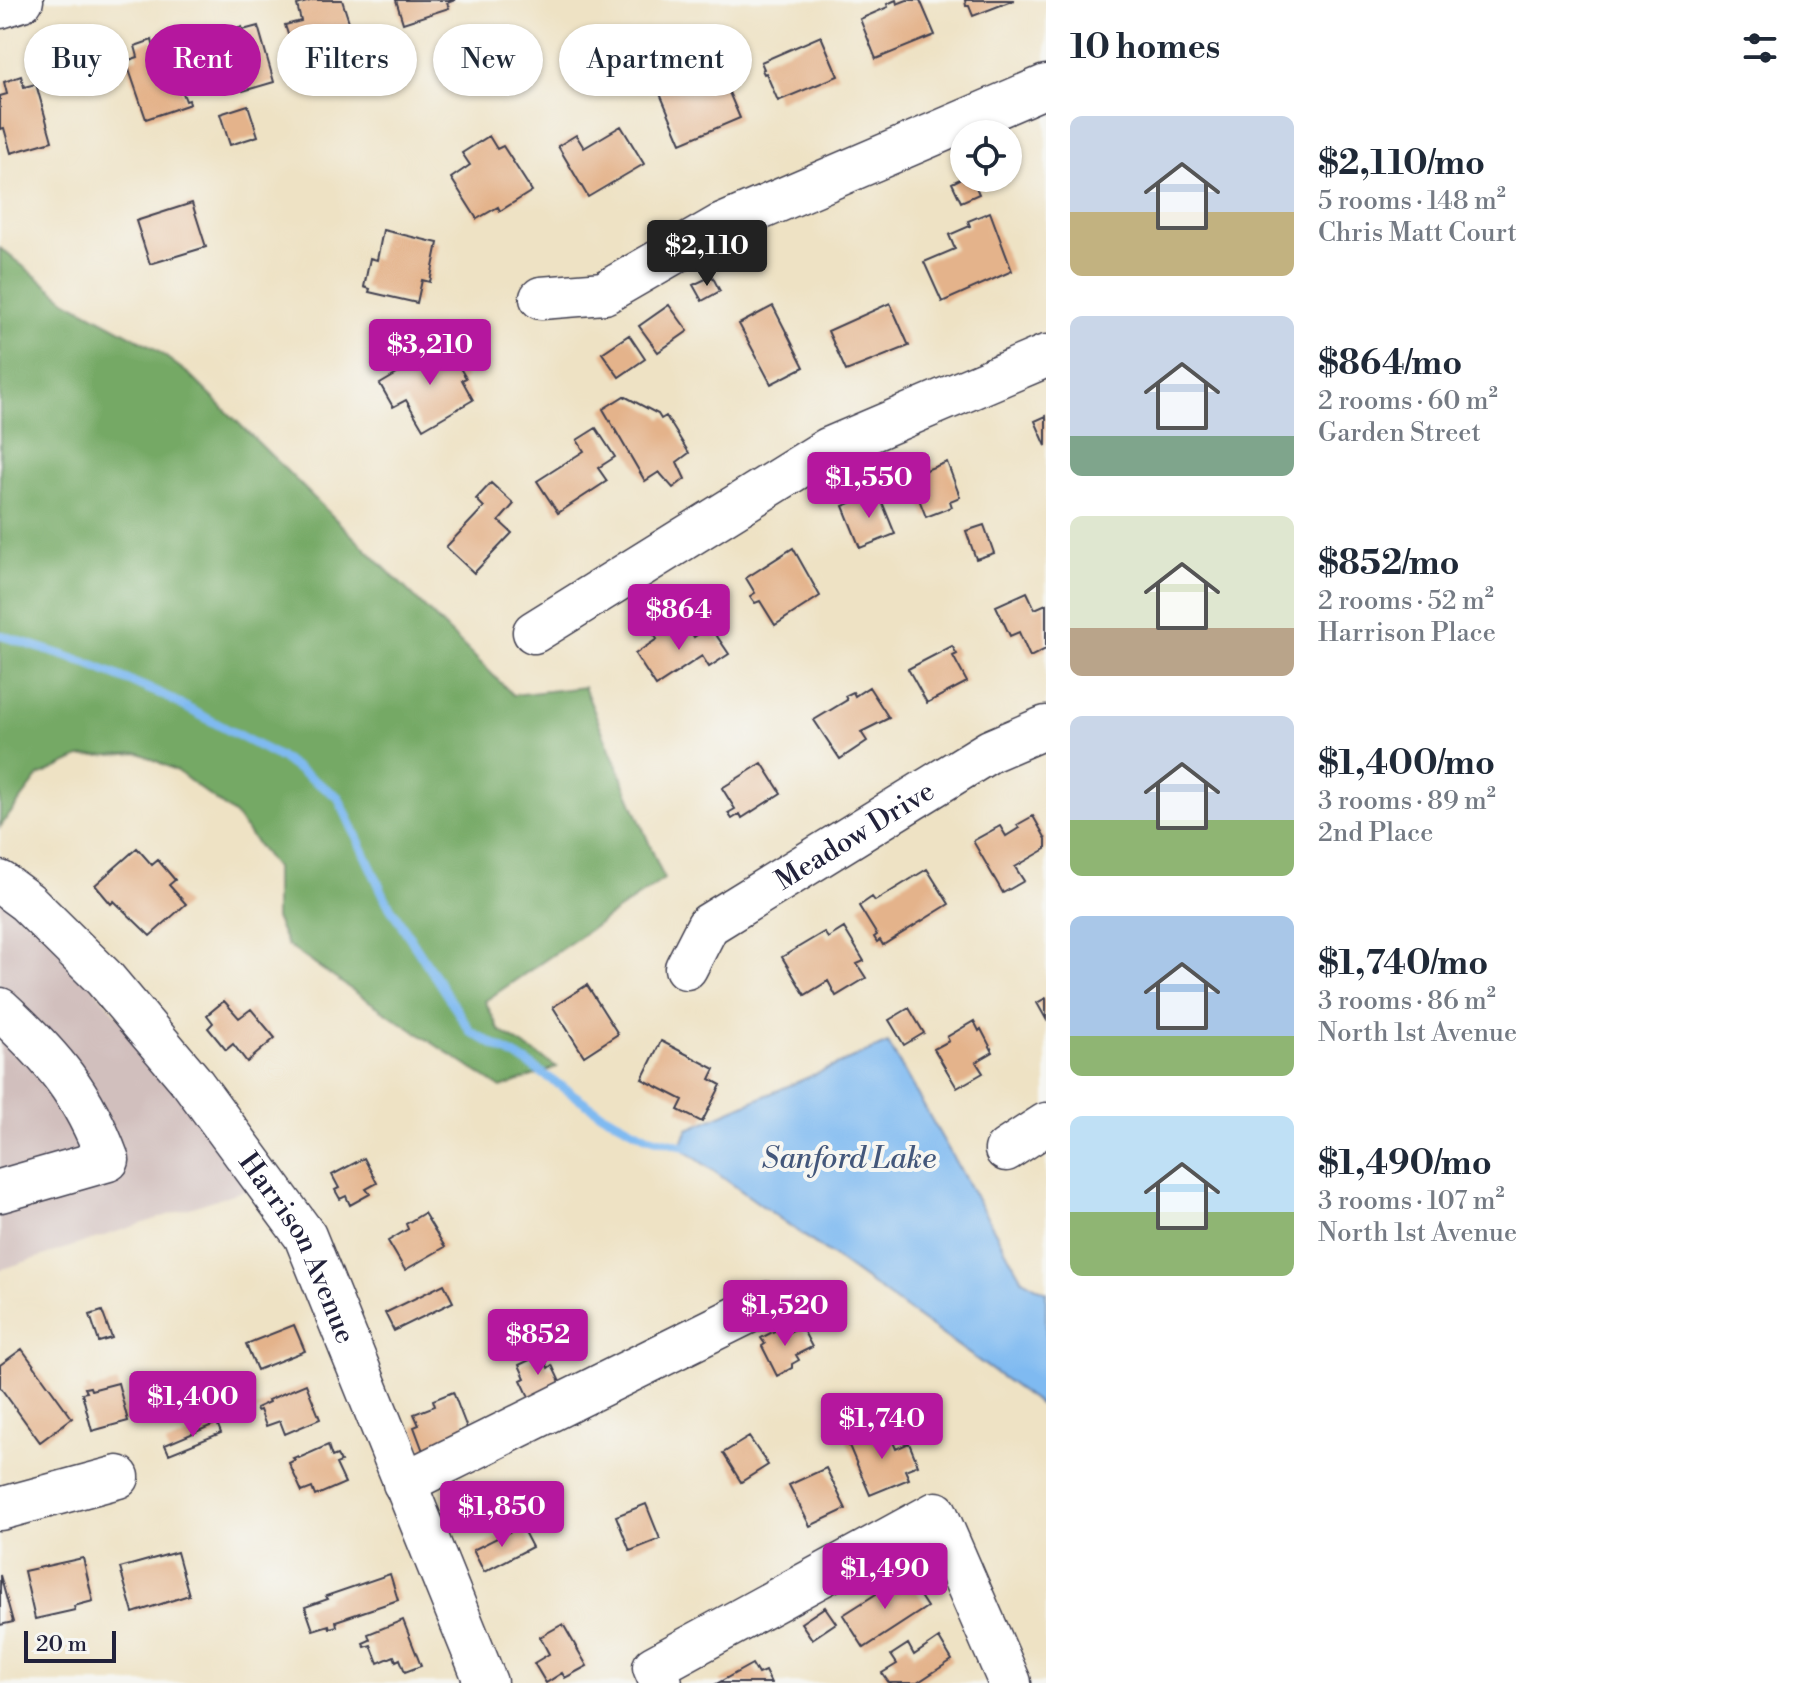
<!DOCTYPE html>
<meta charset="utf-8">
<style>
body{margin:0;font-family:"Libre Bodoni",serif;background:#f2f2f3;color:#1f2937;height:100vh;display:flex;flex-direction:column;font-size:30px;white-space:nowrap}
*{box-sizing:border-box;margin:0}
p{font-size:26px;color:#747a83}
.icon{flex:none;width:44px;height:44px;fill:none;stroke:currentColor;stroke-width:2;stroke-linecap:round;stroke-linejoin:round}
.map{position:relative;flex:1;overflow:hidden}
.panel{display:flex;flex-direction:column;background:#fff;width:760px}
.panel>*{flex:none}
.banner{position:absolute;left:24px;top:24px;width:760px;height:72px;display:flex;gap:16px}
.controls{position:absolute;left:950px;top:120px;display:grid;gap:16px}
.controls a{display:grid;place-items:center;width:72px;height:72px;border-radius:50%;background:#fff;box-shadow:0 2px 6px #0004;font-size:40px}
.scale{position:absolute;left:24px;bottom:20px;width:92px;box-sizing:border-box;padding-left:8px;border:4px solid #22223b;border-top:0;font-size:22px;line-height:28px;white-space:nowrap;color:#22223b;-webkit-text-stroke:6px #f6f6f2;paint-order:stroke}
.price{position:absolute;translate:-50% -68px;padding:0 18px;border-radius:8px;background:#b5179e;color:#fff;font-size:26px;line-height:52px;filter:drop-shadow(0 2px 4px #0008)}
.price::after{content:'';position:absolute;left:50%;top:48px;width:24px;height:18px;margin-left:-12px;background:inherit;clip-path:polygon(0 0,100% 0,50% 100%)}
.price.current{background:#222;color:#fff}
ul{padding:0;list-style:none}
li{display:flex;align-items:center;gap:24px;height:200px;padding:0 24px}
li span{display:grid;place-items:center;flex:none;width:224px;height:160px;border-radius:12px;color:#555}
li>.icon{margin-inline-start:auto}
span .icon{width:96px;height:96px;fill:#fffc;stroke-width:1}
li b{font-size:34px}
h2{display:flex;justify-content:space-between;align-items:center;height:96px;padding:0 24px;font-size:34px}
.tag{padding:0 28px;border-radius:36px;background:#fff;box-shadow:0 2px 6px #0004;font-size:28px;line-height:72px}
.tag.current{background:#b5179e;color:#fff}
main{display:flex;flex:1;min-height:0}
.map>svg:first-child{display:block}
.industrial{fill:#d1bfbd}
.forest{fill:#75a965;stroke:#4c6650;stroke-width:2}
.water{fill:#7fbaf1;stroke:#506e96;stroke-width:2}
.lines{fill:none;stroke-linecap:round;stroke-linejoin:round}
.stream{stroke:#7fbaf1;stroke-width:9}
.building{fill:#e4b38b}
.minor-casing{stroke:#413f50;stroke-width:45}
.minor{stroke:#fff;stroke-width:42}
.labels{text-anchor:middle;stroke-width:8;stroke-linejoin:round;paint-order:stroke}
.street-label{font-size:28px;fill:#22223b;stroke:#f6f6f2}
.water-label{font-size:30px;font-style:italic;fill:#43577b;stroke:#f6f6f2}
</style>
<main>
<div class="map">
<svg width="1046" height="1683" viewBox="0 0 1046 1683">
<rect width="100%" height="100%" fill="#f6f6f2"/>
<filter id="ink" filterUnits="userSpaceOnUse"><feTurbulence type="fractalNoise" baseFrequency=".0125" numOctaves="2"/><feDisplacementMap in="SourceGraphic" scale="16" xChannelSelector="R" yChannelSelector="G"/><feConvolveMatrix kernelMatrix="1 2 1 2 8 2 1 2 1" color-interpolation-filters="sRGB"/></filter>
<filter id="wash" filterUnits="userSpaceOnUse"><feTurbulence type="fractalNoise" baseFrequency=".006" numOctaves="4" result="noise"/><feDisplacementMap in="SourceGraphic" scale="32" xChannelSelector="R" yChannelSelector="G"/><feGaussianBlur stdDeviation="1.8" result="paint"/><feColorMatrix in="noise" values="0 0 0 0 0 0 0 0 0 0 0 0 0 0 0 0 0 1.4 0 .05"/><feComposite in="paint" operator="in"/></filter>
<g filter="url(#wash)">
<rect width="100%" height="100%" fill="#eee2c4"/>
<path class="industrial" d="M0 882 266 1183 0 1270Z"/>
<path class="forest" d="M0 248 67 301 151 346 190 375 513 695 584 687 664 879 485 1001 499 1030 557 1067 501 1088 352 990 287 945 275 918V868L235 815 177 771 140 753 80 757 39 776 0 827Z"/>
<path class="water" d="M888 1043 1022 1279 1046 1292V1409L680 1147 688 1129Z"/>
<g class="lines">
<path class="stream" d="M0 635 84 662 161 694 283 759 338 797 387 902 471 1032 526 1062 599 1112 647 1137 690 1148"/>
</g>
<g id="blocks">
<path class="building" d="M313 0H342L351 28 314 39 315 43 293 50 285 25 301 21 297 5Z
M396 0H455L447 3 449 8 403 23Z
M896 0 897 4 907 0H920L935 35 876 59 860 19 888 7 887 4Z
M965 0H1014L973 16 969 6H966Z
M258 26 274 82 243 91 238 72 225 76 213 35 242 27 243 30Z
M821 36 838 76 778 101 766 73 764 74 762 70 764 69 761 62Z
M152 40 155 52 167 48 175 71H178L181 78 178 80 186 101 189 100 190 104 146 119 126 61 138 57 135 46Z
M692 74 697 87 722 76 740 118 681 143 658 89Z
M21 76 24 87 36 84 52 141 11 153 4 128 0 129V96L7 94 4 82Z
M248 105 258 136 230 145 220 114Z
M621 126 644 164 588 197 558 146 576 135 584 148Z
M489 136 497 149 503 146 532 191 500 211 498 207 477 219 451 178 470 165 462 153Z
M964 177 972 178 979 194 961 202 952 183Z
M192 203 206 247 150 264 136 221Z
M990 212 1012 271 942 302 924 262 955 249 949 235 970 226 968 221Z
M383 230 438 243 430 282 422 280 417 303 369 292 370 289 364 287 370 258 377 260Z
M712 276 720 291 702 301 693 285Z
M890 303 909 346 846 371 828 331Z
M669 305 688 331 658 352 639 326Z
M773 306 804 367 771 384 739 324Z
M629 335 645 359 619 377 602 353Z
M446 345 466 378 462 380 473 400 423 429 406 400 393 407 380 384Z
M624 396 658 414 661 419 666 416 689 453 677 462 685 479 673 488 659 472 645 481 603 409Z
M1046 416V446L1035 421Z
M596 428 615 457 598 468 607 481 558 513 537 481 584 451 577 440Z
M947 462 960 497 950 501 952 507 926 517 910 476Z
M491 483 514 504 499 521 512 533 474 573 446 547 484 507 476 499Z
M878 492 895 534 860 548 843 506Z
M984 525 994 553 976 559 966 531Z
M793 548 820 596 775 625 760 601 755 603 750 596 755 593 746 578Z
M1027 592 1035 609 1046 604V649L1030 657 1019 632 1010 636 996 606Z
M684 622 694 637 710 626 729 654 709 667 702 656 656 686 635 654 657 639 651 631 659 626 665 634Z
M952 646 957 654 953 656 967 682 927 703 908 669Z
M869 687 889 718 861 732 867 741 840 759 814 720 847 700 845 696 853 692 855 696Z
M762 763 781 793 742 818 740 814 732 819 728 813 735 809 722 788Z
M1033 816 1046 839V849L1015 867 1024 881 1003 893 973 841 1000 826 1006 836 1019 828 1017 825Z
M137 848 152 865 158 860 175 880 169 885 186 904 150 936 114 901 111 904 95 885Z
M927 869 949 904 883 945 880 940 877 942 874 937 877 935 859 906 872 897 875 901Z
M844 928 864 961 857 964 866 978 836 996 828 981 805 995 782 957 824 932 828 938Z
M587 985 618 1034 584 1056 553 1007Z
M1046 998V1019L1037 1003Z
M224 1001 239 1018 251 1009 275 1038 247 1062 233 1044 226 1050 208 1028 213 1023 207 1015Z
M909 1008 924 1033 904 1045 889 1020Z
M974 1021 979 1031 981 1029 993 1052 976 1062 983 1073 957 1088 934 1049 949 1041 947 1037Z
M661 1041 715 1069 710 1079 721 1085 702 1122 678 1110 683 1100 642 1079Z
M364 1158 377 1183 366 1189 370 1194 350 1205 346 1196 340 1199 335 1190 339 1188 332 1175Z
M424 1213 445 1247 405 1270 388 1241 408 1229 406 1224Z
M444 1284 453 1302 394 1331 385 1313Z
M102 1311 112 1338 99 1342 90 1315Z
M294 1325 305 1351 257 1370 246 1344Z
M801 1326 812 1347 796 1355 799 1360 792 1364V1368L777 1376 762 1346 765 1344 761 1338 782 1327 785 1334Z
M22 1349 72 1418 40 1442 0 1387V1365Z
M542 1354 548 1368 552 1365 561 1384 530 1399 521 1380 525 1378 519 1365Z
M118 1383 128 1421 92 1431 82 1393 87 1392 85 1388 90 1387 91 1390Z
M306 1384 320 1419 285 1434 280 1421 266 1426 260 1410 257 1411 256 1408 269 1402 268 1400Z
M453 1392 470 1436 423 1451 414 1427 419 1425 414 1414 435 1406 433 1400Z
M217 1423 221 1433 169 1454 165 1445Z
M887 1428 896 1449 909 1443 918 1465 905 1470 909 1479 870 1495 847 1441 855 1437 857 1441Z
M749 1437 768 1465 741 1482 723 1453Z
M328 1445 332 1457 337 1455 341 1462 336 1464 345 1483 315 1496 312 1488 302 1492 289 1463 295 1460 293 1458 298 1456 299 1458Z
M826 1468 846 1509 810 1526 789 1485Z
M646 1504 660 1539 630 1551 616 1516Z
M521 1526 532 1547 484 1572 473 1550Z
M177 1552 189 1595 133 1613 120 1568Z
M83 1558 93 1601 74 1606 75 1610 35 1619 24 1571Z
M390 1574 398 1600 336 1621 337 1626 330 1628 329 1625 313 1630 305 1607 328 1599 326 1596Z
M0 1575 13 1622 0 1625Z
M906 1575 927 1607 864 1648 843 1615Z
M825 1607 836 1623 812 1639 801 1623Z
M403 1620 421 1666 405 1672 400 1659 396 1661 394 1656 378 1663 371 1645 365 1647 363 1643 370 1640 368 1634Z
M563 1624 587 1666 565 1678 562 1673 546 1683 534 1663 549 1654 540 1637Z
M939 1638 952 1660 917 1683H889L882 1673 897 1664 891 1655 908 1644 914 1655Z
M752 1664 758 1674 765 1671 771 1683H718Z"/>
</g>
</g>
<g filter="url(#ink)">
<use href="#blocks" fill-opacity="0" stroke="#413f50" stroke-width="2"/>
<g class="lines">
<g class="minor-casing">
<g id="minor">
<path d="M0 7 22 0"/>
<path d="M541 298 604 293 720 226 1046 86"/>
<path d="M534 632 828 449 1046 356"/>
<path id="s1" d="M0 882 27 902 104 978 191 1081 305 1236 486 1683"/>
<path id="s2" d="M686 968 708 925 990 751 1046 727"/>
<path d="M0 1009C52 1057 83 1092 108 1160L0 1191"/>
<path d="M1006 1150 1046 1124"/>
<path d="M404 1483 767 1303"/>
<path d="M0 1509 118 1477"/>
<path d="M661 1683 654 1667 936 1513 1010 1683"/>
</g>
</g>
<use href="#minor" class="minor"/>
</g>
</g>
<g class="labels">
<g class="street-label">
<text dy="10" stroke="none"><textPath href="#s2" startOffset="220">Meadow Drive</textPath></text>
<text dy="10" stroke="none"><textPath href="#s1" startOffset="476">Harrison Avenue</textPath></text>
</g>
<g class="water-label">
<text x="849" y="1168">Sanford Lake</text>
</g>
</g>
</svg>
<div class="controls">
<a><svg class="icon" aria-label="locate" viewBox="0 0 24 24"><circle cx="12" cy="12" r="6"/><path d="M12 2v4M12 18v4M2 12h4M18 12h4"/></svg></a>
</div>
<div class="scale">20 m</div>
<b class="price current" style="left:707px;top:288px">$2,110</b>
<b class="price" style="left:430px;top:387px">$3,210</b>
<b class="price" style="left:869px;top:520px">$1,550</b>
<b class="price" style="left:679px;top:652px">$864</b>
<b class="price" style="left:785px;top:1348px">$1,520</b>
<b class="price" style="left:538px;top:1377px">$852</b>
<b class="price" style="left:193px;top:1439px">$1,400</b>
<b class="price" style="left:882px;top:1461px">$1,740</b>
<b class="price" style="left:502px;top:1549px">$1,850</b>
<b class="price" style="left:885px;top:1611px">$1,490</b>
<div class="banner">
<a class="tag">Buy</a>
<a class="tag current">Rent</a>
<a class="tag">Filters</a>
<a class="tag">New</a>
<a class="tag">Apartment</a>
</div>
</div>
<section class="panel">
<h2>10 homes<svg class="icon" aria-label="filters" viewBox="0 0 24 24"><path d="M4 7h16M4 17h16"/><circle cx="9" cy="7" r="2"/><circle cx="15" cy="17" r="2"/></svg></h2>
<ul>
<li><span style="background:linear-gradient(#c9d6e8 60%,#c2b280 0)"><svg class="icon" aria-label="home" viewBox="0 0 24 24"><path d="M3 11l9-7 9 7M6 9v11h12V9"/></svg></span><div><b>$2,110/mo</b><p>5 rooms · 148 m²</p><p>Chris Matt Court</p></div></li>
<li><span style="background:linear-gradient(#c9d6e8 75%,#7fa58c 0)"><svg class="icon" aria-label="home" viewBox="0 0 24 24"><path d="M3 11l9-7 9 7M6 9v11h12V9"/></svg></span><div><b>$864/mo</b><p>2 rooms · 60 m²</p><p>Garden Street</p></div></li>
<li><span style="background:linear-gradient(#dfe7d0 70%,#b9a48a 0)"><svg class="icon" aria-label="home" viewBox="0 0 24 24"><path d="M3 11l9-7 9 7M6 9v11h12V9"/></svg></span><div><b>$852/mo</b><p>2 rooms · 52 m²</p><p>Harrison Place</p></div></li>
<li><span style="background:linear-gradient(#c9d6e8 65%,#8fb573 0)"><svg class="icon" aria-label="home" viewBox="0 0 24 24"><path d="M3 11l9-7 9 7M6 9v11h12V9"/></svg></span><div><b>$1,400/mo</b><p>3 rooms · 89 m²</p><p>2nd Place</p></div></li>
<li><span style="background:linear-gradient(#a9c7e8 75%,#8fb573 0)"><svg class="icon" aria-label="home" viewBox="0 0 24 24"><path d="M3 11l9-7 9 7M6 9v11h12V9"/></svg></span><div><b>$1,740/mo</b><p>3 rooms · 86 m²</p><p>North 1st Avenue</p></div></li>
<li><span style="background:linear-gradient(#bfe0f5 60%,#8fb573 0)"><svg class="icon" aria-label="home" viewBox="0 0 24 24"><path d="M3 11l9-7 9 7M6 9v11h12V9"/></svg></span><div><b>$1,490/mo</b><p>3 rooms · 107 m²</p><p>North 1st Avenue</p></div></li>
</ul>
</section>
</main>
